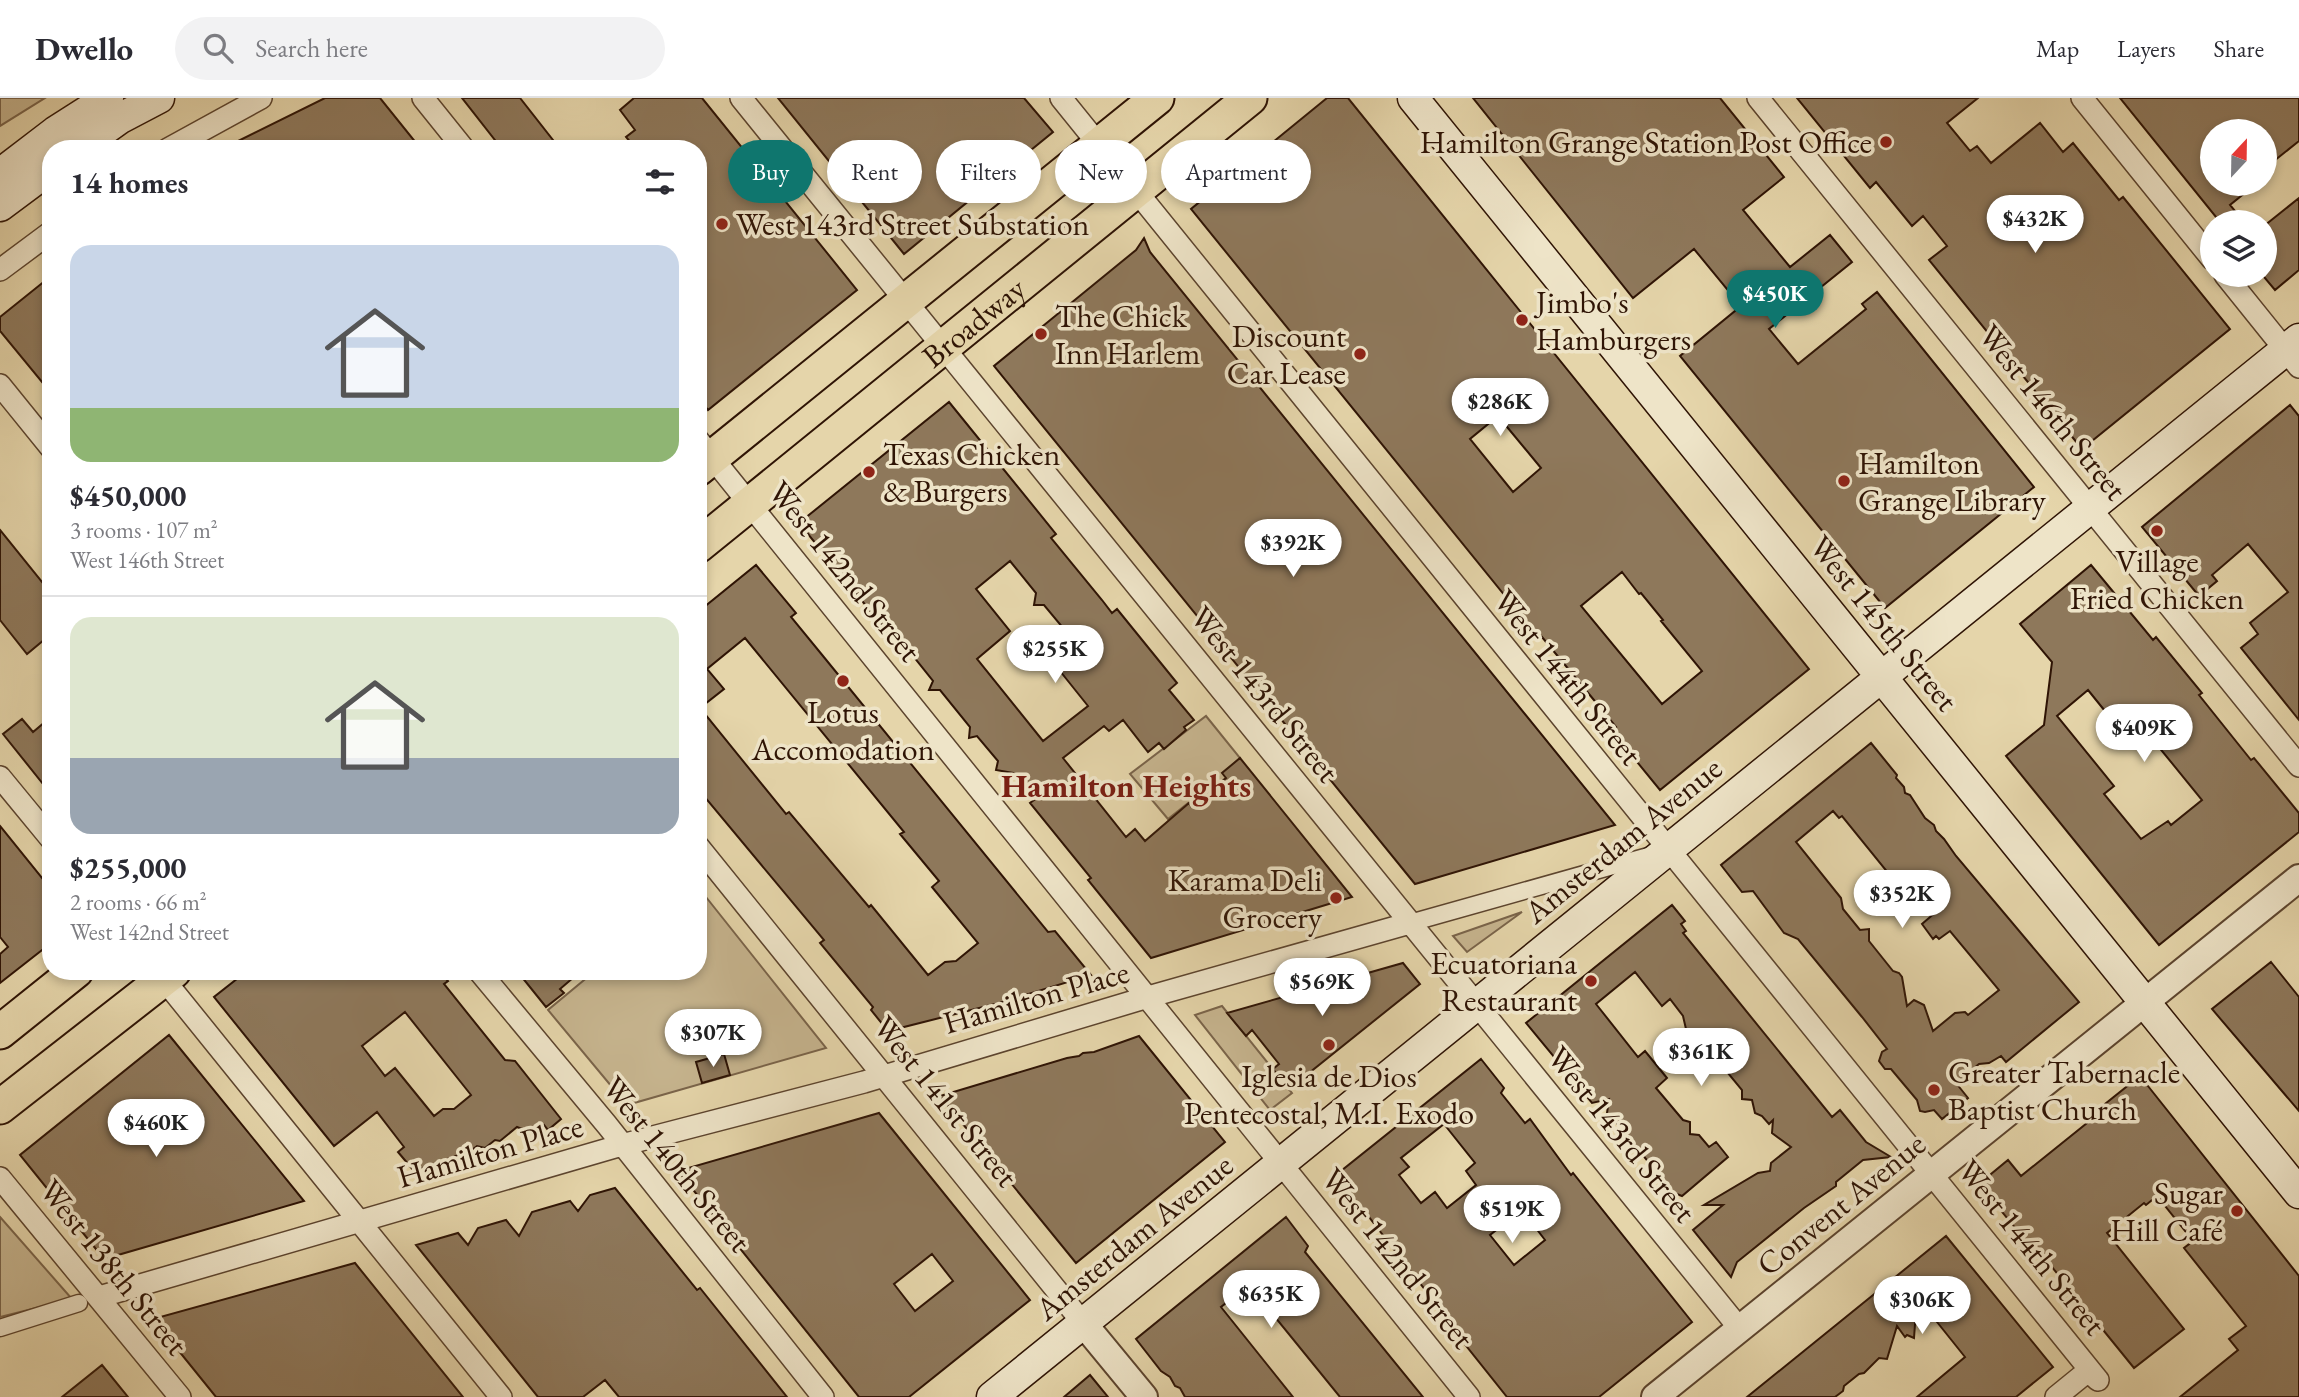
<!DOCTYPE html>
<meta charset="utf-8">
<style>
body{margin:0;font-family:"EB Garamond",serif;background:#f2f2f3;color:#2b2b33;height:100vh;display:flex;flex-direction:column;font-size:26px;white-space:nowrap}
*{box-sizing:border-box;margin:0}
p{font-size:23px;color:#7c7c81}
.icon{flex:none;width:38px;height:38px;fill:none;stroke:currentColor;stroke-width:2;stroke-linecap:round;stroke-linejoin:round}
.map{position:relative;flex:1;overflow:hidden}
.details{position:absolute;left:42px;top:42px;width:665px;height:840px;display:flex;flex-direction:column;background:#fff;border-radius:28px;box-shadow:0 4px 10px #0003}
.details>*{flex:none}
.banner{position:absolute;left:728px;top:42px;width:665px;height:63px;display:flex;gap:14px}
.needle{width:46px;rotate:22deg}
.controls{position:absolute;left:2200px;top:21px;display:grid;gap:14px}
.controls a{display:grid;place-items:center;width:77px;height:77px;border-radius:50%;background:#fff;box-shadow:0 4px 10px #0003;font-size:35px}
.price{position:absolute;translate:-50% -60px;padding:0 16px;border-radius:24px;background:#fff;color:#222;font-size:23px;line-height:46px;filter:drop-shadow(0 2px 4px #0008)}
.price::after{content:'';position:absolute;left:50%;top:42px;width:21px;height:16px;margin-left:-10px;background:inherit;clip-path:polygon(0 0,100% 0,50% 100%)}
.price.on{background:#0f766e;color:#fff}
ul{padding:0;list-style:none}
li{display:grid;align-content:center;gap:14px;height:371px;padding:0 28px}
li+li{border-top:2px solid #e1e1e2}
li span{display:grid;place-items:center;height:217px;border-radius:21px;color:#555}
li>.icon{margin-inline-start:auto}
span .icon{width:126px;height:126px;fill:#fffc;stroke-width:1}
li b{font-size:30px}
h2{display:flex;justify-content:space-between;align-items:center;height:84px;padding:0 28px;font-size:30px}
.chip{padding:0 24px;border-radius:32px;background:#fff;box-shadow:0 4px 10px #0003;font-size:24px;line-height:63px}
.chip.on{background:#0f766e;color:#fff}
header{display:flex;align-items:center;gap:42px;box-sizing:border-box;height:98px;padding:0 35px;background:#fff;border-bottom:2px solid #e1e1e2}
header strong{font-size:33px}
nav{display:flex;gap:38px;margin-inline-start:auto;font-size:24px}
.search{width:490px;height:63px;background:#f2f2f3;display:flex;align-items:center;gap:18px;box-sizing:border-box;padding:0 24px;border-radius:38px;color:#7c7c81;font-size:26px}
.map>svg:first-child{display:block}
.green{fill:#c6b48e;stroke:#7a644a;stroke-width:2}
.building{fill:#8e785b;stroke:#2f1405;stroke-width:2;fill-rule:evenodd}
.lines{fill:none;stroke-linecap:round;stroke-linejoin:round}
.pedestrian-casing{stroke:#5c442e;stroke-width:19}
.minor-casing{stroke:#5c442e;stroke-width:24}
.tertiary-casing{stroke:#5c442e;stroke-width:30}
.secondary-casing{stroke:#2f1405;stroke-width:33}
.primary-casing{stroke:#2f1405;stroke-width:37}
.pedestrian{stroke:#eee4c8;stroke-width:16}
.minor{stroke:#eee4c8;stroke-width:21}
.tertiary{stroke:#eee4c8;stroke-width:26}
.secondary{stroke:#eee4c8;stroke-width:30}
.primary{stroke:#e5d5aa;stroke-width:33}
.poi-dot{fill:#8f2418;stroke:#eee4c8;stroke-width:2.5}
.labels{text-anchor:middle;stroke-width:7;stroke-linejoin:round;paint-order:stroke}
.poi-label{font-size:32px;fill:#2f1405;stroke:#eee4c8;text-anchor:start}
.street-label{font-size:32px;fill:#2f1405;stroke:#eee4c8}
.neighbourhood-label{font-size:33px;font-weight:bold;fill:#7a1f14;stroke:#eee4c8}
</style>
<header>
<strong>Dwello</strong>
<div class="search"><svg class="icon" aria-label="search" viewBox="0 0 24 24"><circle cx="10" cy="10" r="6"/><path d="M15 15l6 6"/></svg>Search here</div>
<nav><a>Map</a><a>Layers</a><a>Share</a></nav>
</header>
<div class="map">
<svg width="2299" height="1299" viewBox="0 0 2299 1299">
<rect width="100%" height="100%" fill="#e5d5aa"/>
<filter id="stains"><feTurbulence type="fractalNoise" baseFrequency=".00286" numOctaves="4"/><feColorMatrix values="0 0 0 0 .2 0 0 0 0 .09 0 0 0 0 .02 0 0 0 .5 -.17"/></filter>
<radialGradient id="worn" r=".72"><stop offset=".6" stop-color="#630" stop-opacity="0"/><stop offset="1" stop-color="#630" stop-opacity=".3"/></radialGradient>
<path class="green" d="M0 0H45L0 28Z
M1206 618 1240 660 1226 680 1195 705 1193 710 1188 705 1168 721 1130 676Z
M698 789 826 950 627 1007 548 912 595 873H698Z
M1522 814 1467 854 1453 838Z
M1222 908 1292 995 1270 1012 1195 917Z
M0 1119 72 1201 0 1219Z"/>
<path class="building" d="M325 0H380L421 51H222Z
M462 0H520L560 51H502Z
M634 0H702L857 192 708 312 698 300V51H636L626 39 635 32 620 12Z
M778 0H1024L1053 34 904 156Z
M1327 0H1348L1809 571 1660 692 1611 632 1616 629 1603 613 1542 539 1540 541 1191 111ZM1498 318 1541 370 1513 394 1470 341ZM1622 474 1639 496 1641 495 1663 522 1661 523 1702 573 1662 606 1581 508Z
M1473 0H1720L1784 79 1743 112 1790 169 1830 137 1852 164 1769 231 1798 266 1866 211 1862 206 1877 194 2034 389 1885 510 1680 258 1741 208 1694 151 1633 200Z
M1797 0H1978L1947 25 1970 53 1977 48 1991 65 2040 25 2063 54 2073 45 2119 102 2123 99 2230 231 2082 351 1929 162 1947 148 1923 118 1912 128 1876 84 1870 90Z
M2120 0H2299V43L2264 71V33H2212V86H2256L2230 107 2244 124H2220Z
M2299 100V172L2275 192 2264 179V128Z
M1144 140 1150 154 1615 727 1415 786 994 268 1136 152Z
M51 178V295L0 233V219Z
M949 304 1056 436 1051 440 1102 502 1112 515 1117 511 1177 585 1169 592 1194 622 1184 629 1186 632 1164 651 1159 645 1148 654 1123 622 1109 633 1104 628 1063 660 1126 739 1135 731 1145 743 1189 705 1191 708 1226 680 1222 675 1240 660 1352 799 1151 860 1088 782 1091 780 1030 705 1034 702 1013 675 996 672 998 663 977 638 969 640 970 629 940 592H929L933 583 909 553 905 556 799 425ZM1010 463 1036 495 1034 507H1044L1079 549 1056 568 1088 608 1043 643 977 561 1010 533 976 491Z
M2290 307 2299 318V622L2241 550 2258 536 2250 525 2288 494 2248 446 2212 477 2217 483 2199 498 2142 429Z
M0 432 51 495V536L27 556 0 522Z
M756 467 796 515 791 519 823 558 1048 834 1055 833 1091 877 999 905 888 933 871 912 873 909 820 845 824 842 698 691V514ZM745 540 904 734 900 736 939 783 932 789 978 845 956 863 945 864 928 877 871 807 869 809 789 714 786 716 700 610 724 591 707 571Z
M2091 467 2153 542 2156 539 2202 595 2199 597 2251 662 2254 660 2299 715V734L2159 847 2006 658 2044 627 2052 564 2020 526ZM2088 592 2134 649 2149 637 2202 702 2171 727 2168 723 2141 741 2104 696 2114 688 2057 618Z
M51 619V696L3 636 22 621 33 634Z
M1871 645 1897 677 1896 680 1904 689 1905 695 1910 697 1925 720 1934 727 1936 733 1944 741 1956 758 2079 904 2006 964 2001 958 1989 965 1979 966 1956 985 1968 1000 1942 1021 1934 1012 1925 1014 1920 1013 1917 1002 1891 971H1885L1879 963 1882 954 1887 951 1862 919 1798 841 1784 835 1753 793 1742 794 1721 767ZM1833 713 1839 720 1842 718 1897 786 1907 779 1936 814 1922 826 1933 841 1936 838 1939 841 1950 833 1999 892 1968 917 1965 914 1955 915 1933 933 1924 907 1914 902 1907 908 1902 879 1899 875 1893 873 1869 843V831L1860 832 1843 811 1841 800 1796 744Z
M0 728 51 791V845L0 885V856L8 849 0 839Z
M1672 807 1685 823 1681 826 1686 833 1683 835 1832 1019 1840 1012 1866 1044 1891 1059 1863 1062 1836 1084V1088L1804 1110 1737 1164 1731 1179 1693 1132 1723 1107H1704L1758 1075 1770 1073 1771 1065 1791 1049 1772 1035 1773 1022 1769 1026 1762 1018 1755 1015 1752 1002 1742 1001V992L1728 975 1721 971 1707 950 1700 946 1695 935 1686 931 1683 918 1670 901 1662 908 1635 874 1596 906 1638 959 1645 953 1667 980 1656 990 1683 1022 1690 1024V1036L1699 1037 1709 1049 1716 1044 1728 1059 1682 1098 1664 1091V1083L1615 1023 1606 1022 1609 1001 1592 1005 1526 925Z
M2271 864 2299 899V1013L2212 911Z
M1403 865 1420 886 1289 991 1273 971 1279 966 1252 932 1246 938 1227 915Z
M247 873H439L448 883 444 886 505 962 515 963 561 1021 548 1032 544 1027 534 1036 517 1029 500 1043 495 1042 485 1050 477 1048 465 1057 464 1055 414 1073 398 1054 404 1049 377 1014 334 1048 214 899ZM405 914 471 997 454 1011H443L434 1018 395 970 385 978 362 948Z
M517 873H581L560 891 564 895 546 909Z
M169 937 304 1103 104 1161 20 1057Z
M1139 938 1225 1044 1076 1165 940 998 1067 960 1079 958 1083 955 1094 954Z
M724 956 730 977 702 985 696 964Z
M1481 961 1504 990 1501 995 1525 1025 1530 1021 1571 1077 1573 1075 1692 1224 1599 1299H1507L1444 1220 1446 1219 1362 1110 1353 1109 1331 1081ZM1444 1026 1475 1065 1466 1073 1476 1087 1447 1110 1435 1094 1421 1105 1399 1077 1409 1069 1401 1060ZM1522 1112 1545 1142 1514 1167 1490 1137Z
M2140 978 2299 1178V1299H2180L2238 1252 2229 1241 2246 1228 2184 1150 2193 1143 2157 1098 2146 1107 2144 1105 2107 1135 2184 1231 2134 1270 2043 1158 2040 1160 1979 1086 2008 1062 2021 1078 2087 1025 2085 1022Z
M879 1015 1030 1202 909 1299H859L678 1073ZM932 1156 953 1183 915 1213 894 1186Z
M615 1090 697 1192 700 1190 787 1299H619L605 1282 583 1299H538L416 1147 458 1135 468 1147 478 1130 506 1122 519 1138 532 1114 570 1103 578 1113 590 1097Z
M1286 1119 1308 1148 1305 1154 1423 1299H1340L1249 1187 1221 1209 1293 1299H1185L1180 1290 1175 1288 1170 1279 1161 1273 1136 1241Z
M1946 1138 2053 1269 2016 1299H1917L1965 1259 1917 1199 1914 1240 1907 1237 1905 1239 1897 1228 1887 1261 1879 1260 1864 1275 1859 1276 1844 1288 1843 1293 1835 1299H1747Z
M355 1165 463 1299H216L153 1221Z
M102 1267 128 1299H62Z
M1090 1277 1108 1299H1064Z"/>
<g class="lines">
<g class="pedestrian-casing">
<path id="pedestrian" d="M1410 825 1652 757
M0 1230 79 1205"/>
</g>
<g class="minor-casing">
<path id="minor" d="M423 0 464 51
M741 0 1740 1231
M1061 0 2098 1282
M1758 0 2299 668
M2082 0 2212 161
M168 51 261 0
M0 172 51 134
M2225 177 2299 269
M0 287 51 350
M698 342 1469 1299
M0 679 51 741
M698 748 1083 1225
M157 873 501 1299
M479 873 607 1027 823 1299
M0 1080 180 1299
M99 1199 622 1047 864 984 1148 899 1410 825
M2056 1299 2088 1273 2098 1282"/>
</g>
<g class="tertiary-casing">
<path id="tertiary" d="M1083 1225 1144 1299
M1655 1299 2299 780"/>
</g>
<g class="secondary-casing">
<path id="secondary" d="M1413 0 2299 1095
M77 51 119 21 159 0
M0 76 55 34 108 0
M0 108 51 70
M992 1299 2299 241"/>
</g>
<g class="primary-casing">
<g id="primary">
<path d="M698 371 1157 0"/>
<path id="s1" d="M698 448 1250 0"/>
<path d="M0 934 76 873"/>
<path d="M0 1009 174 873"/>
</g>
</g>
<use href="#pedestrian" class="pedestrian"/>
<use href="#minor" class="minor"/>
<use href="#tertiary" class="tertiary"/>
<use href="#secondary" class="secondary"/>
<use href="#primary" class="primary"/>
</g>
<g class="poi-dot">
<circle cx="1886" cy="44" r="7"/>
<circle cx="722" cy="126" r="7"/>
<circle cx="1522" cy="222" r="7"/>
<circle cx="1041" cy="236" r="7"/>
<circle cx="1360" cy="256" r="7"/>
<circle cx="869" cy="374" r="7"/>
<circle cx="1844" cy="383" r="7"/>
<circle cx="2157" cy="433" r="7"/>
<circle cx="843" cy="583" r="7"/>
<circle cx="1336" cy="800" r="7"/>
<circle cx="1591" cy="883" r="7"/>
<circle cx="1329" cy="947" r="7"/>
<circle cx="1934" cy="992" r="7"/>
<circle cx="2237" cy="1113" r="7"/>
</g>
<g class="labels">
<g class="poi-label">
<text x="1872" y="55" text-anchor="end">Hamilton Grange Station Post Office</text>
<text x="736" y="137">West 143rd Street Substation</text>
<text x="1536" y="215">Jimbo's<tspan x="1536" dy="37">Hamburgers</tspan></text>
<text x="1055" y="229">The Chick<tspan x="1055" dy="37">Inn Harlem</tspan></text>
<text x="1346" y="249" text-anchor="end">Discount<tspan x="1346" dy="37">Car Lease</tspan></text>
<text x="883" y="367">Texas Chicken<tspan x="883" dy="37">&amp; Burgers</tspan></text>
<text x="1858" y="376">Hamilton<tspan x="1858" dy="37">Grange Library</tspan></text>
<text x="2157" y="474" text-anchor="middle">Village<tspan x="2157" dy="37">Fried Chicken</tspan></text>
<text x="843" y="625" text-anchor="middle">Lotus<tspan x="843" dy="37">Accomodation</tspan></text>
<text x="1322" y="793" text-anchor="end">Karama Deli<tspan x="1322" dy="37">Grocery</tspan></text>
<text x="1577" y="876" text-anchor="end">Ecuatoriana<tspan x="1577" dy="37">Restaurant</tspan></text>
<text x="1948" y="985">Greater Tabernacle<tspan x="1948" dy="37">Baptist Church</tspan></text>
<text x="1329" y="989" text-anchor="middle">Iglesia de Dios<tspan x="1329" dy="37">Pentecostal, M.I. Exodo</tspan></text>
<text x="2223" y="1106" text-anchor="end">Sugar<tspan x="2223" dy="37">Hill Café</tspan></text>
</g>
<g class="street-label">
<text dy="11" stroke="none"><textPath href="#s1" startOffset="355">Broadway</textPath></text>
<text transform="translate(2053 314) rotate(51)" y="11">West 146th Street</text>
<text transform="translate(845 473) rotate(51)" y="11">West 142nd Street</text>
<text transform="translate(1884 525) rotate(51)" y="11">West 145th Street</text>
<text transform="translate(1568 579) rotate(51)" y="11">West 144th Street</text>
<text transform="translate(1265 596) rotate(51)" y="11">West 143rd Street</text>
<text transform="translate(1623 742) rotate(-39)" y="11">Amsterdam Avenue</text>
<text transform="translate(1036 899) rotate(-16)" y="11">Hamilton Place</text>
<text transform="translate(946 1003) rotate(51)" y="11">West 141st Street</text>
<text transform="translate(1622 1036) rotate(51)" y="11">West 143rd Street</text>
<text transform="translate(490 1053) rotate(-16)" y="11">Hamilton Place</text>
<text transform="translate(677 1066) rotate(51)" y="11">West 140th Street</text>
<text transform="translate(1841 1106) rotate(-39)" y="11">Convent Avenue</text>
<text transform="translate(1134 1139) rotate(-39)" y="11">Amsterdam Avenue</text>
<text transform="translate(2032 1149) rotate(51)" y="11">West 144th Street</text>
<text transform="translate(1398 1160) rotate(51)" y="11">West 142nd Street</text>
<text transform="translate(114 1169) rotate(51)" y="11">West 138th Street</text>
</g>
<g class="neighbourhood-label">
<text x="1126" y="699">Hamilton Heights</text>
</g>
</g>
<rect width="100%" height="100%" filter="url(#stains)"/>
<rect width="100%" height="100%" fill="url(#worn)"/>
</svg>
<div class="controls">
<a><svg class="needle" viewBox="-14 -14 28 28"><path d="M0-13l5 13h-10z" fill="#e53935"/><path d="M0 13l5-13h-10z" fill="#7c7c81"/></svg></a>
<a><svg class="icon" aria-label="layers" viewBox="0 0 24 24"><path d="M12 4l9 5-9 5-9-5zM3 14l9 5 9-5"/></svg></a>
</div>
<b class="price" style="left:2035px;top:157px">$432K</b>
<b class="price on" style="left:1775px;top:232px">$450K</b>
<b class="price" style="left:1500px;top:340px">$286K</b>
<b class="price" style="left:1293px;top:481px">$392K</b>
<b class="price" style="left:1055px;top:587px">$255K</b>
<b class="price" style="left:2144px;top:666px">$409K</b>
<b class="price" style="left:1902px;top:832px">$352K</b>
<b class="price" style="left:1322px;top:920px">$569K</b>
<b class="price" style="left:713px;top:971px">$307K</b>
<b class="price" style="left:1701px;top:990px">$361K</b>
<b class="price" style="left:156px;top:1061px">$460K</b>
<b class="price" style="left:1512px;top:1147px">$519K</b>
<b class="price" style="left:1271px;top:1232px">$635K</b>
<b class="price" style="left:1922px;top:1238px">$306K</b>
<div class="banner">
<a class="chip on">Buy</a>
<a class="chip">Rent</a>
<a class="chip">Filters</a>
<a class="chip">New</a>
<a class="chip">Apartment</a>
</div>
<section class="details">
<h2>14 homes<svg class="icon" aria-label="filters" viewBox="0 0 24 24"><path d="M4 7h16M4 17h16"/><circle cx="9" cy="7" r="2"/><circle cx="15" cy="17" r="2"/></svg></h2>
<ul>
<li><span style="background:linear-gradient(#c9d6e8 75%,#8fb573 0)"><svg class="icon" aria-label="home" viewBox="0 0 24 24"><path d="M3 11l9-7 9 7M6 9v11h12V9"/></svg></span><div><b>$450,000</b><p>3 rooms · 107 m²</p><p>West 146th Street</p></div></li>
<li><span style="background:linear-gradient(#dfe7d0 65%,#9aa5b1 0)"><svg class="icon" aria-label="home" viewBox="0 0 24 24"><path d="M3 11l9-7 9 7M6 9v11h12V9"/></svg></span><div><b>$255,000</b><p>2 rooms · 66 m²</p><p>West 142nd Street</p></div></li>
</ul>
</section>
</div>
